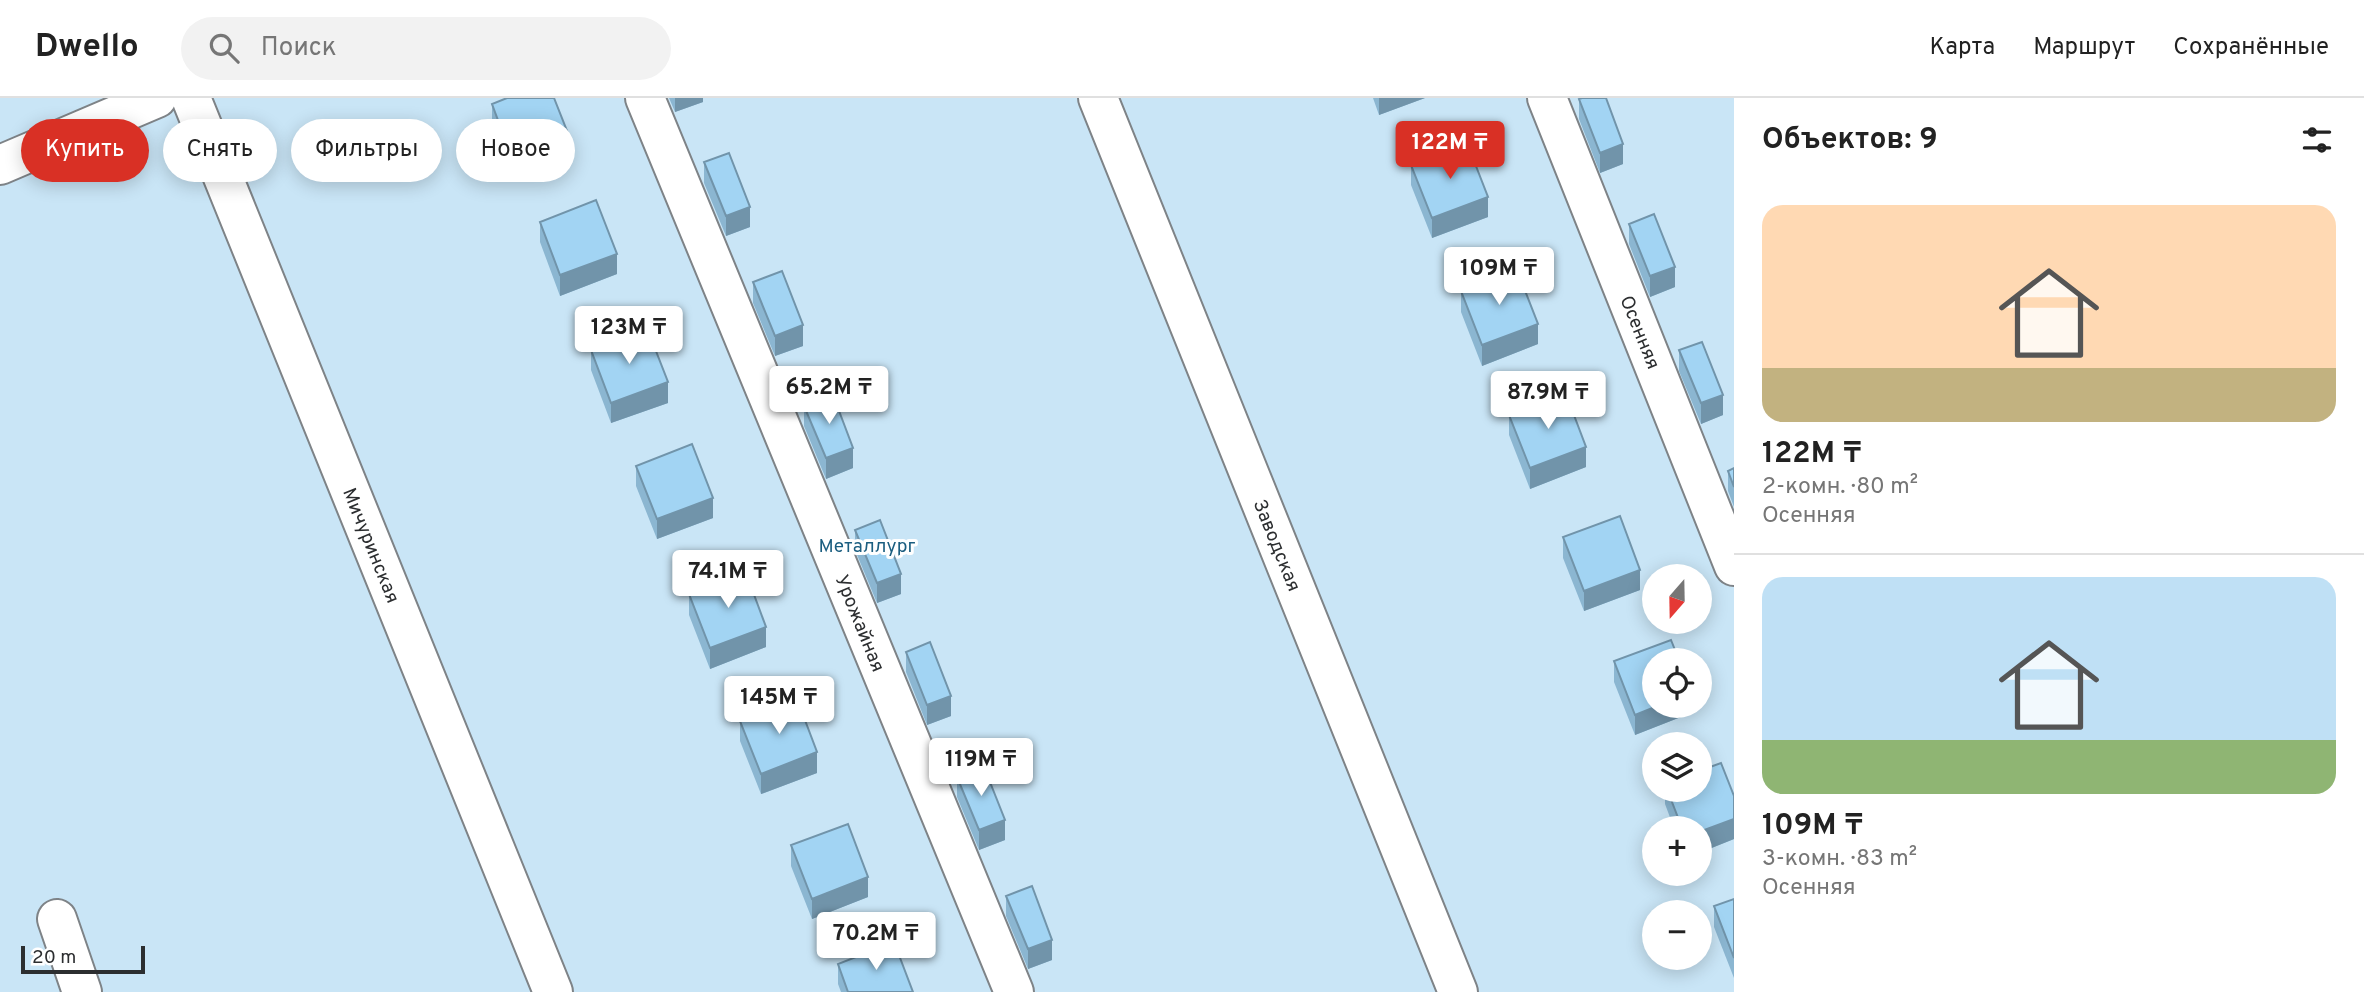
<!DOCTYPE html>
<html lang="ru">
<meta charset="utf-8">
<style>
body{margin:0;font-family:Overpass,sans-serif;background:#f2f2f2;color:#222;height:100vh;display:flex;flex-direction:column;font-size:26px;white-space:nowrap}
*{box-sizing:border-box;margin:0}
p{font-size:23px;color:#767676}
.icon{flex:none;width:38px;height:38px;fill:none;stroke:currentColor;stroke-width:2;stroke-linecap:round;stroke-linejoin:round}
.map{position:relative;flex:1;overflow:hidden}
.side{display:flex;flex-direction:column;background:#fff;width:630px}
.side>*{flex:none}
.banner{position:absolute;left:21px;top:21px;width:665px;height:63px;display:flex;gap:14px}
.needle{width:46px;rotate:200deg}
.fabs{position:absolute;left:1642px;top:466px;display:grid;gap:14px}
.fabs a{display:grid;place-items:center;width:70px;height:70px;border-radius:50%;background:#fff;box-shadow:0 4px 18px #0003;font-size:35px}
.scale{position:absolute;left:21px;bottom:18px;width:124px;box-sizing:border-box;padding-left:7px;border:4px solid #2c2e30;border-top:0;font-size:19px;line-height:24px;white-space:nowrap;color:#2c2e30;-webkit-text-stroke:5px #fff;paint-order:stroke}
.price{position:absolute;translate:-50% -60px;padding:0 16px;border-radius:7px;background:#fff;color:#222;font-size:23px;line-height:46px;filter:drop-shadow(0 2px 4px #0008)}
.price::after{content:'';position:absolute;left:50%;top:42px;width:21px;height:16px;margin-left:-10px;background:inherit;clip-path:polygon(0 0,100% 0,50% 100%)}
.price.on{background:#d93025;color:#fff}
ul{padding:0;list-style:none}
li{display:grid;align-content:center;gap:14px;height:371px;padding:0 28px}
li+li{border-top:2px solid #e0e0e0}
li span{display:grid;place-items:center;height:217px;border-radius:21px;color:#555}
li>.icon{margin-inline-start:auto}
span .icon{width:126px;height:126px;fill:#fffc;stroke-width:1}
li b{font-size:30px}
h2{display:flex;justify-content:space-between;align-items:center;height:84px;padding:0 28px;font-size:30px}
.chip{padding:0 24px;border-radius:32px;background:#fff;box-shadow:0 4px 18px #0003;font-size:24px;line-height:63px}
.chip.on{background:#d93025;color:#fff}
header{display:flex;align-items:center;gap:42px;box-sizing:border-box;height:98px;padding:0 35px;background:#fff;border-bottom:2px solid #e0e0e0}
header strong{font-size:33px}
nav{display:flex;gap:38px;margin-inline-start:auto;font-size:24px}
.search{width:490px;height:63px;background:#f2f2f2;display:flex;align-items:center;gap:18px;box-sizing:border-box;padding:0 24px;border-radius:38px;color:#767676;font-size:26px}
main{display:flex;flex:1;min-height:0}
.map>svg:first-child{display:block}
.green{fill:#c9e5f6;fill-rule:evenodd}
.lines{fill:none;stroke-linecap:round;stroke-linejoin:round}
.minor-casing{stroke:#7e8387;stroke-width:42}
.minor{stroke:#fff;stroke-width:38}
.wall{fill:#8bb6d1}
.shaded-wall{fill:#7194aa}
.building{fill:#a2d4f3;stroke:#7194aa;stroke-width:2}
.labels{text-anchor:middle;stroke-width:6;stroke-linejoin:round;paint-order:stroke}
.street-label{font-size:19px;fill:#2c2e30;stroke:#fff}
.park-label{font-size:19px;fill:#1b5e80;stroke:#fff}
</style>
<header>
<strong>Dwello</strong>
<div class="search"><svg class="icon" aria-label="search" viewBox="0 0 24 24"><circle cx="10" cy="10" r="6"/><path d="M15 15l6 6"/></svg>Поиск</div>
<nav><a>Карта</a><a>Маршрут</a><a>Сохранённые</a></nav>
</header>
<main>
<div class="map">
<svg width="1734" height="894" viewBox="0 0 1734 894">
<rect width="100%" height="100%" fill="#eff5f9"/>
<path class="green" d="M0 0H1734V894H0ZM1654 478H1699V523H1654ZM1654 562H1699V607H1654ZM1654 646H1699V691H1654ZM1654 730H1699V775H1654ZM1654 814H1699V859H1654Z"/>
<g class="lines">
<g class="minor-casing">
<path id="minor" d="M191 0 553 894
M645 0 1014 894
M1098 0 1458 894
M1547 0 1734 468
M0 67 157 0
M57 821 82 894"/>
</g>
<use href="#minor" class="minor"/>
</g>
<path class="wall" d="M669 0H703V4L675 14Z
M1373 0H1425L1379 17Z
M1579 1 1623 66 1600 75 1579 21Z
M492 6 569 59 512 80 492 26Z
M704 64 750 129 726 138 704 85Z
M1411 67 1488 119 1432 140 1411 87Z
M540 124 617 176 560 198 540 144Z
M1629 126 1675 189 1650 199 1629 146Z
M753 184 803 248 775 258 753 205Z
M1461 193 1538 246 1482 268 1461 214Z
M591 252 668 305 611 325 591 272Z
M1679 252 1723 317 1701 326 1679 273Z
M804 308 853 370 826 381 804 328Z
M1509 317 1586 369 1530 391 1509 337Z
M636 368 713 420 657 441 636 388Z
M1734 370V409L1728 393V373Z
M855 432 901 496 877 505 855 452Z
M1563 439 1640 492 1584 513 1563 460Z
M689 496 766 549 710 571 689 517Z
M906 554 951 618 927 627 906 574Z
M1614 563 1691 607V615L1635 637 1614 584Z
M740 623 817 675 761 696 740 643Z
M957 679 1005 742 979 752 957 699Z
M1665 691H1699L1734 741 1699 755V730H1674L1665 706Z
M791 747 868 799 812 821 791 768Z
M1006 798 1052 862 1028 871 1006 818Z
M1734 801V880L1714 829V808Z
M838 866 913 894H841L838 886Z"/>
<path class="shaded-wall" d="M675 0H703V4L675 14Z
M1379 0H1425L1379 17Z
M569 38V59L512 80V60Z
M1623 46V66L1600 75V55Z
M1488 99V119L1432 140V120Z
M750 109V129L726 138V118Z
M617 156V176L560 198V177Z
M1675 169V189L1650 199V178Z
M1538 226V246L1482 268V247Z
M803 227V248L775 258V238Z
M668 284V305L611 325V305Z
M1723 297V317L1701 326V305Z
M1586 349V369L1530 391V370Z
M853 350V370L826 381V360Z
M713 400V420L657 441V421Z
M1640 472V492L1584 513V493Z
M901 476V496L877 505V485Z
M766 529V549L710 571V550Z
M951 598V618L927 627V607Z
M1660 607H1691V615L1635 637V617Z
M817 654V675L761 696V676Z
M1734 721V741L1699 755V734Z
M1005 722V742L979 752V732Z
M868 779V799L812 821V801Z
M1052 842V862L1028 871V851Z"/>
<path class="building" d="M507 0H554L569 38 512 60 492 6Z
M1582 0H1606L1623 46 1600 55 1579 1Z
M1467 45 1488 99 1432 120 1411 67Z
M729 55 750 109 726 118 704 64Z
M596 102 617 156 560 177 540 124Z
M1654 116 1675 169 1650 178 1629 126Z
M1517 172 1538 226 1482 247 1461 193Z
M782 173 803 227 775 238 753 184Z
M647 230 668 284 611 305 591 252Z
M1702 244 1723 297 1701 305 1679 252Z
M1566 296 1586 349 1530 370 1509 317Z
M833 297 853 350 826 360 804 308Z
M692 346 713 400 657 421 636 368Z
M1734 370V389L1728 373Z
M1620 418 1640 472 1584 493 1563 439Z
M880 422 901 476 877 485 855 432Z
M746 475 766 529 710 550 689 496Z
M1671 542 1679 562H1654V607H1660L1635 617 1614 563Z
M930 544 951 598 927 607 906 554Z
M797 601 817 654 761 676 740 623Z
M1721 665 1734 698V721L1699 734V730H1682L1667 691H1699V673Z
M984 669 1005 722 979 732 957 679Z
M848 726 868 779 812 801 791 747Z
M1032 788 1052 842 1028 851 1006 798Z
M1734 801V860L1714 808Z
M894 844 913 894H848L838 866Z"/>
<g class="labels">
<g class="street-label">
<text transform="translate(1641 234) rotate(68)" y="7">Осенняя</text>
<text transform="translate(372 447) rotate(68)" y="7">Мичуринская</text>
<text transform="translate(1278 447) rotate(68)" y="7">Заводская</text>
<text transform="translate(861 525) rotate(68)" y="7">Урожайная</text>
</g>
<g class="park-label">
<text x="867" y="454">Металлург</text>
</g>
</g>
</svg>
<div class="fabs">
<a><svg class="needle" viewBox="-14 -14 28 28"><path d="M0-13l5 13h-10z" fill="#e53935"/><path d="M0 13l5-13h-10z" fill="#767676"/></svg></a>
<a><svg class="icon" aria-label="locate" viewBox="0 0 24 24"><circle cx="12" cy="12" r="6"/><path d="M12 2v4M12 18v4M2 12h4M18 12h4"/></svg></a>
<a><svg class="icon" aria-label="layers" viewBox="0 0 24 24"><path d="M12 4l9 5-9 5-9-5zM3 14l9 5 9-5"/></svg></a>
<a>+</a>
<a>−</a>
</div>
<div class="scale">20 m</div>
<b class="price on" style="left:1450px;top:83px">122M ₸</b>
<b class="price" style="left:1499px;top:209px">109M ₸</b>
<b class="price" style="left:629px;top:268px">123M ₸</b>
<b class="price" style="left:829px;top:328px">65.2M ₸</b>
<b class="price" style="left:1548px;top:333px">87.9M ₸</b>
<b class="price" style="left:728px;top:512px">74.1M ₸</b>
<b class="price" style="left:779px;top:638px">145M ₸</b>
<b class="price" style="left:981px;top:700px">119M ₸</b>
<b class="price" style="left:876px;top:874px">70.2M ₸</b>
<div class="banner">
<a class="chip on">Купить</a>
<a class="chip">Снять</a>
<a class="chip">Фильтры</a>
<a class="chip">Новое</a>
</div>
</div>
<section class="side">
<h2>Объектов: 9<svg class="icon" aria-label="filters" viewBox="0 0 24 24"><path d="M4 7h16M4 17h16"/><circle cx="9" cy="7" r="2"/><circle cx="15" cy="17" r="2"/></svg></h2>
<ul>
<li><span style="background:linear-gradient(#ffd9b3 75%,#c2b280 0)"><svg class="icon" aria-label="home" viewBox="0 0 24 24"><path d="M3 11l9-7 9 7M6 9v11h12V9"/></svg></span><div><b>122M ₸</b><p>2-комн. · 80 m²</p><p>Осенняя</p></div></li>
<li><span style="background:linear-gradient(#bfe0f5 75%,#8fb573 0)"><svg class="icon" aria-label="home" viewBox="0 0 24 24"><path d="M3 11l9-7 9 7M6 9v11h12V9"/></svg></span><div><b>109M ₸</b><p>3-комн. · 83 m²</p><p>Осенняя</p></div></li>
</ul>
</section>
</main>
